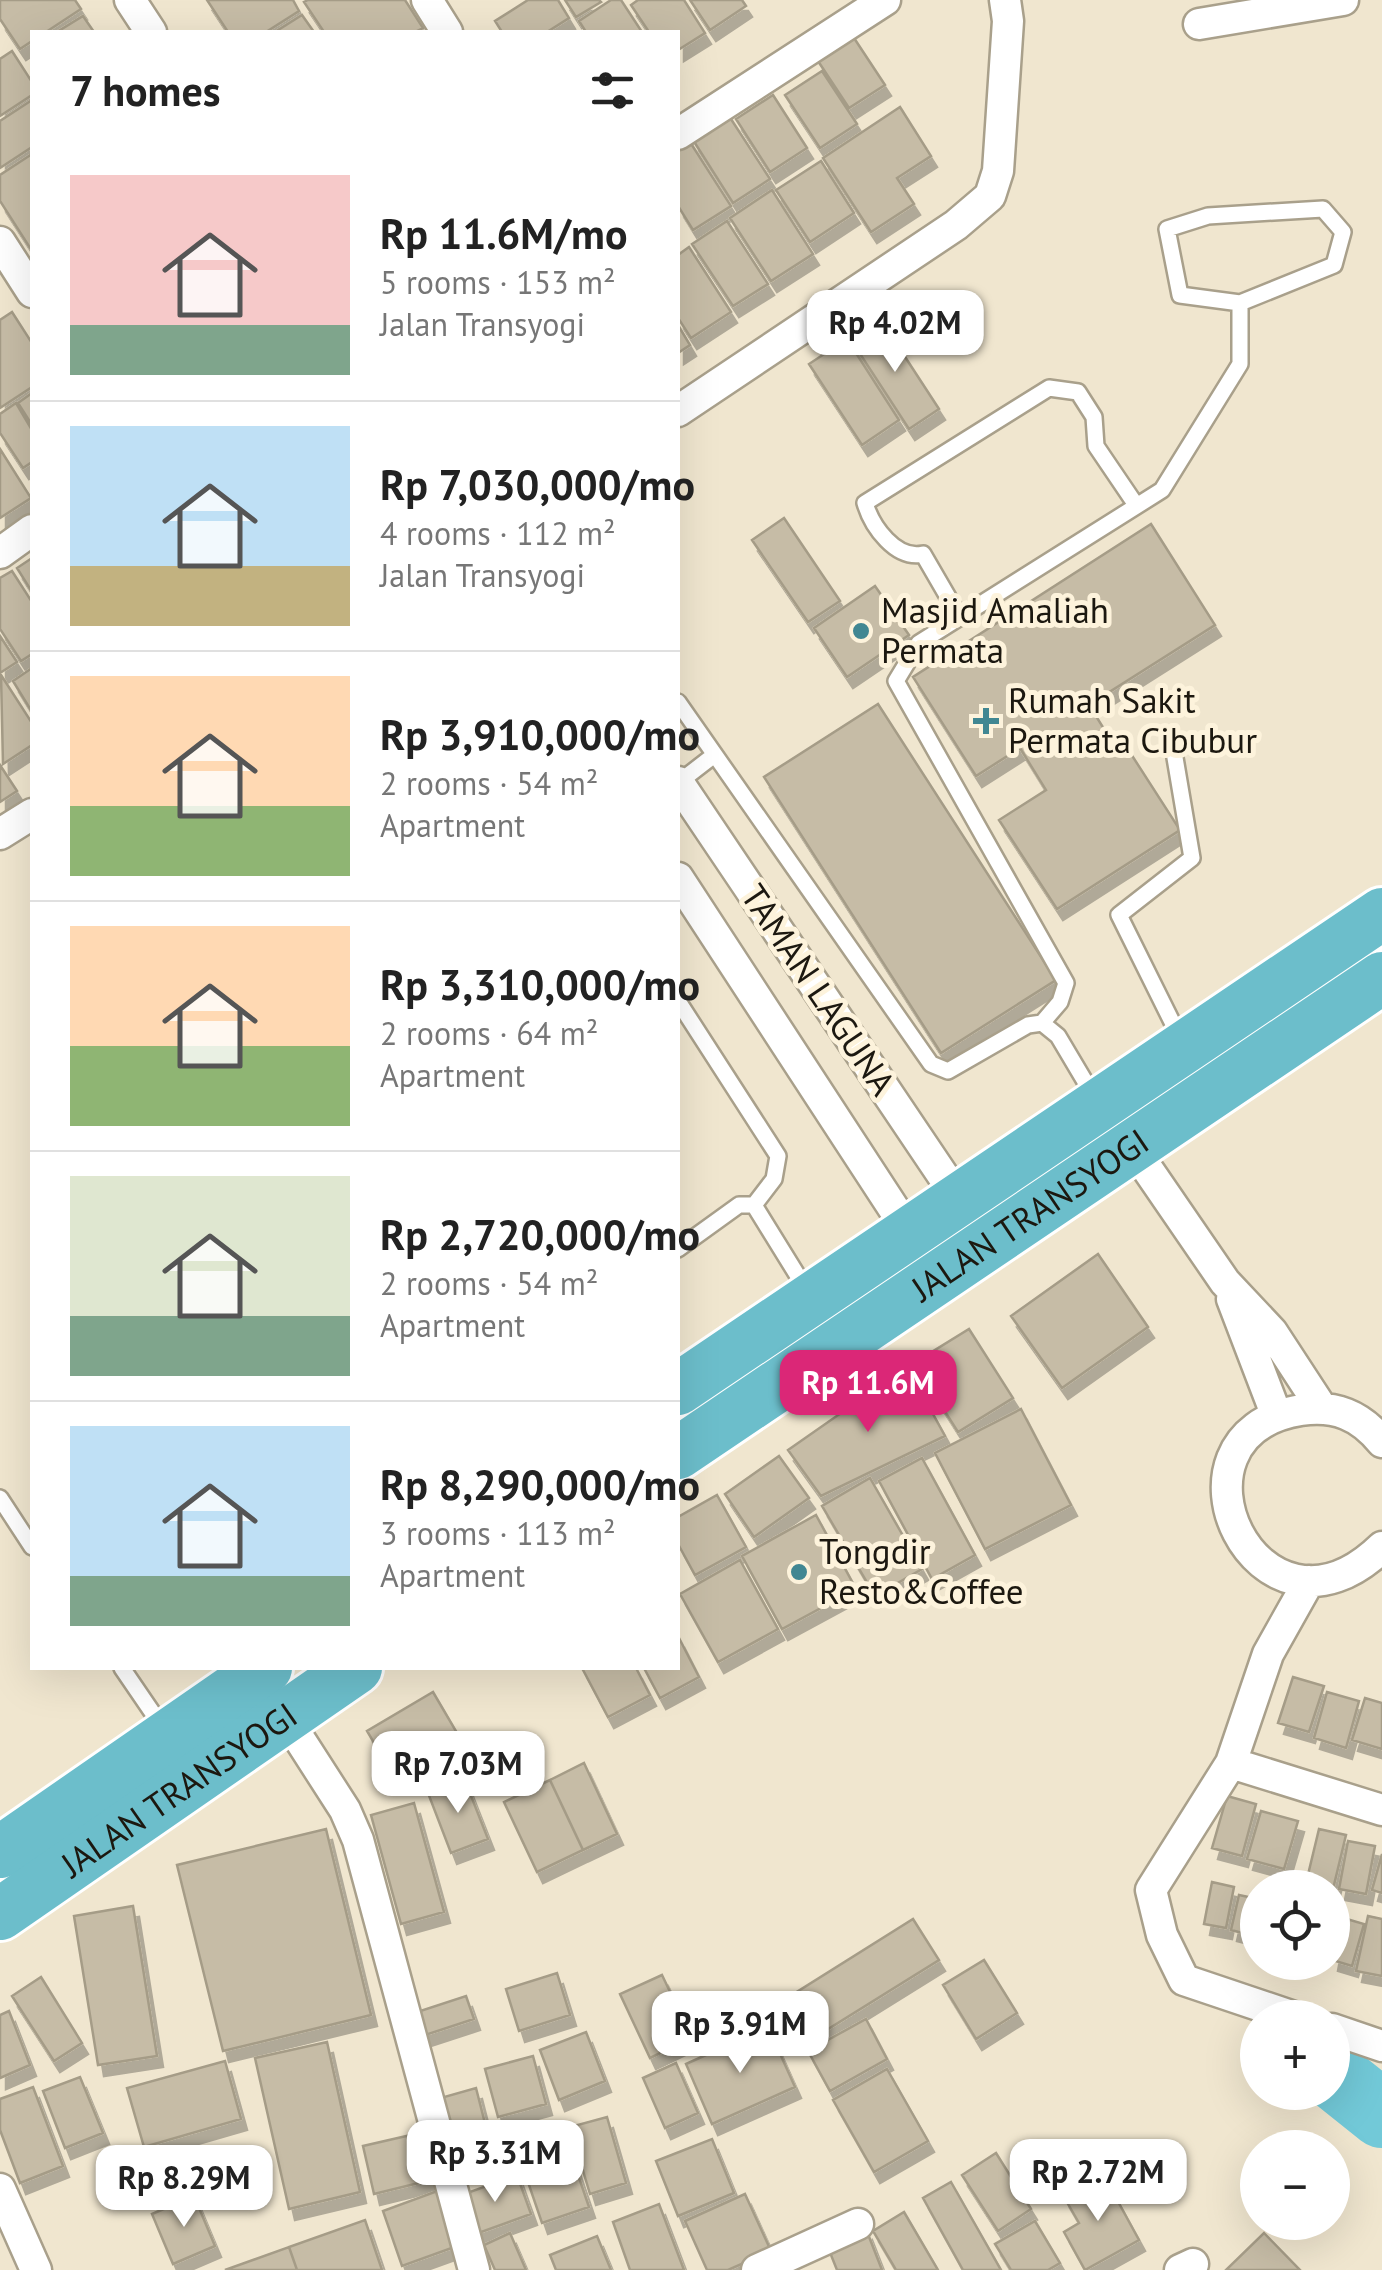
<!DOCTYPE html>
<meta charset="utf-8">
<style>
body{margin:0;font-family:"PT Sans",sans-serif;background:#f6f6f6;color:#222;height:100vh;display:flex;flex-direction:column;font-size:38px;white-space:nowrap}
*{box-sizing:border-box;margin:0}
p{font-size:32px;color:#767676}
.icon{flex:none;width:55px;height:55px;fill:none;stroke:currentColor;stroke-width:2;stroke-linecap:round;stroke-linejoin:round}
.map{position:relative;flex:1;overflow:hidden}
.details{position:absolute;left:30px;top:30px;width:650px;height:1640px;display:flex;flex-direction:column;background:#fff;border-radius:0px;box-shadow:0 10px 40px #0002}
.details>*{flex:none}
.tools{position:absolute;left:1240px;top:1870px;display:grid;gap:20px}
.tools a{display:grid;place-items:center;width:110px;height:110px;border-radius:50%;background:#fff;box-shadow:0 10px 40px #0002;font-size:50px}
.price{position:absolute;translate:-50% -85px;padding:0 22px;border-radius:20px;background:#fff;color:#222;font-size:32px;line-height:65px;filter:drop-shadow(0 2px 5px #0008)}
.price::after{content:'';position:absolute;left:50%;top:60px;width:30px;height:22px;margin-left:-15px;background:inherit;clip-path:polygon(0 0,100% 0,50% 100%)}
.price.current{background:#db2777;color:#fff}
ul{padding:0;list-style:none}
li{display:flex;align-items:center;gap:30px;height:250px;padding:0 40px}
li+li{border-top:2px solid #e0e0e0}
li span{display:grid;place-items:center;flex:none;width:280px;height:200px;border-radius:0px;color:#555}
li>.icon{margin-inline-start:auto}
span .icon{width:120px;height:120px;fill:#fffc;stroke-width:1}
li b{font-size:42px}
h2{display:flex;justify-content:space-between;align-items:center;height:120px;padding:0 40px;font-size:42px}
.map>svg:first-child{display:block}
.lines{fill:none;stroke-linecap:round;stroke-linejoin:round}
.river{stroke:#72c9d8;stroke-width:68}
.building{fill:#c6bca6;stroke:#a59c87;stroke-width:2.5;filter:url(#shadow)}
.service-casing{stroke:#a9a08b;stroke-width:20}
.minor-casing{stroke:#a9a08b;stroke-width:35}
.trunk-casing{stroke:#fff;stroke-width:58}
.service{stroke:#fff;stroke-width:15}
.minor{stroke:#fff;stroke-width:30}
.trunk{stroke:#6cbecb;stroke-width:52}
.poi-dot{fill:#418792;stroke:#fdf3dc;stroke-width:4}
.labels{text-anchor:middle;stroke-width:10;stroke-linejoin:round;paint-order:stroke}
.poi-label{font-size:35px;fill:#1c1810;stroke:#fdf3dc;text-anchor:start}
.street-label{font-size:35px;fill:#1c1810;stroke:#fdf3dc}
</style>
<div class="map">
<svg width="1382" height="2270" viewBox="0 0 1382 2270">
<defs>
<filter id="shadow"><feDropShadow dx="6" dy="11" stdDeviation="0" flood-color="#0004"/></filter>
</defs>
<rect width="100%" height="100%" fill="#f0e6cf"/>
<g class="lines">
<path class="river" d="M1332 2074 1382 2114"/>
</g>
<path class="building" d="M0 0H75L81 9 46 32H32V41L20 49 0 19Z
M207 0H293L299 11 266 32H228Z
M308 0H405L423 28 415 32H324L304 2Z
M528 0H558L569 18 547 32H502L495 21Z
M565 0H599L601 2 576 17Z
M611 0H621L642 32H586L579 21Z
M638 0H684L705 33 678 50V32H649L631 5Z
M690 0H742L746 6 710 30Z
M302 15 314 32H275Z
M83 16 94 32H57Z
M854 38 885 85 849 108 818 61Z
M12 51 32 82V95L0 116V59Z
M822 71 857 124 820 148 785 95Z
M773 95 807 148 770 172 736 119Z
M32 100V147L0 168V121Z
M900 107 931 156 897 178 914 204 871 232 823 158Z
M729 116 770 179 733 203 693 140Z
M690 142 731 206 693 230 678 206V150Z
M32 154V251L0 201V175Z
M821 161 854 213 810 242 776 190Z
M772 190 813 254 771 281 730 218Z
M727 221 768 284 733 306 692 244Z
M689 247 731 312 691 338 678 318V255Z
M12 312 32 343V387L0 408V320Z
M881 320 939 409 909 429 851 340Z
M678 325 690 345 678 353Z
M847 339 899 420 862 445 809 364Z
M32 393V425L18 403Z
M16 403 32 430V462L23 468 0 433V414Z
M0 449 31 498 0 518Z
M784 518 840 601 808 622 752 540Z
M1151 524 1215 625 1089 705 1114 745 1122 740 1180 830 1057 909 999 820 1046 790 1020 748 976 776 913 677Z
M32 558V592L17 568Z
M12 571 32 602V654L21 661 0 629V578Z
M875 586 909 635 847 677 814 628Z
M0 636 17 662 0 673Z
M32 668V712L13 681Z
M1 675 32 723V745L3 764Z
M878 704 1056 980 941 1053 764 777Z
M0 765 17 791 0 802Z
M1098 1254 1148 1327 1062 1388 1011 1316Z
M969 1329 1013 1398 958 1432 914 1363Z
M907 1367 945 1436 821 1496 788 1450Z
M1021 1409 1071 1505 985 1549 935 1453Z
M779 1456 809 1498 754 1537 725 1494Z
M922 1458 975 1555 932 1579 879 1481Z
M870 1478 922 1569 875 1596 822 1506Z
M717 1495 746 1547 695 1575 678 1544V1517Z
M816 1515 856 1589 782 1629 742 1556Z
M740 1560 778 1629 718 1662 680 1594Z
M678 1636 699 1677 660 1698 644 1668H678Z
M582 1668H636L650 1695 608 1717Z
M1293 1677 1324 1686 1309 1732 1278 1723Z
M433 1692 460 1738 394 1777 367 1731Z
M1327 1692 1359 1701 1346 1748 1314 1738Z
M1365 1698 1382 1703V1749L1352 1740Z
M584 1763 617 1834 583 1850 550 1780Z
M464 1778 488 1839 451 1853 428 1793Z
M550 1780 583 1850 537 1872 504 1802Z
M1227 1796 1256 1804 1242 1856 1212 1848Z
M414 1803 444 1912 401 1924 371 1815Z
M1261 1811 1298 1821 1284 1869 1247 1859Z
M326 1829 371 2015 223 2051 177 1865Z
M1319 1829 1346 1835 1333 1889 1306 1883Z
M1348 1841 1375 1846 1366 1894 1339 1889Z
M1382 1854V1893L1372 1890Z
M1212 1882 1234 1887 1226 1928 1204 1924Z
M1239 1895 1258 1899V1937L1231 1930Z
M133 1906 157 2056 98 2065 74 1916Z
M1368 1916 1382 1919V1976L1356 1971Z
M1340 1917 1364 1924 1352 1966 1332 1960Z
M913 1919 939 1960 817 2036 792 1995Z
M984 1960 1017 2013 976 2039 943 1985Z
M557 1973 570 2015 519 2031 506 1989Z
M662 1975 692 2038 650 2058 620 1994Z
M41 1977 82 2043 54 2061 12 1996Z
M466 1996 474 2019 416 2038 408 2015Z
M9 2011 30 2065 0 2078V2015Z
M866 2019 887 2059 830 2091 808 2051Z
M768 2027 795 2087 712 2124 686 2064Z
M586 2032 605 2081 559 2100 540 2050Z
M327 2042 360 2192 289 2209 255 2058Z
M533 2056 546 2104 498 2117 485 2069Z
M225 2061 241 2119 144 2147 127 2088Z
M676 2063 698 2113 665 2128 643 2078Z
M887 2069 928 2141 874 2172 833 2100Z
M80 2077 103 2133 65 2148 43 2091Z
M33 2087 63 2166 20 2183 0 2130V2099Z
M476 2088 493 2155 454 2165 437 2099Z
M607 2117 626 2183 590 2194 570 2127Z
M428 2131 439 2178 374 2194 363 2146Z
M563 2131 589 2207 542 2223 516 2147Z
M712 2139 734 2193 678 2216 656 2161Z
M996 2153 1031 2209 998 2231 962 2175Z
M517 2175 531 2214 473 2235 459 2196Z
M1104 2176 1139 2240 1085 2270 1064 2232 1079 2223 1064 2197Z
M951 2182 1001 2270H963L923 2198Z
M440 2190 460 2245 402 2266 383 2211Z
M745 2194 771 2251 728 2270H707L685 2221Z
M194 2196 215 2246 173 2264 152 2214Z
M659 2204 684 2270H630L613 2222Z
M904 2212 938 2270H896L873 2231Z
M365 2220 382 2270H297L289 2247Z
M1035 2221 1060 2263 1048 2270H1011L995 2244Z
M866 2229 882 2270H837L827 2245Z
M510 2233 526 2270H495L484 2245Z
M1264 2233 1300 2270H1226Z
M597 2236 611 2270H556L550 2255Z
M289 2247 297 2270H225Z"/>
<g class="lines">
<g class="service-casing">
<path id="service" d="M1323 209 1343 232 1334 265 1240 303 1180 295 1167 229 1208 216Z
M959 616 923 554C896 560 872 527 865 503L1049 388 1078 392 1094 417 1096 446 1136 505
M678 702 931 1064 948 1071 1028 1025 1042 1023 1058 1036 1096 1100
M1173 746 1192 858 1119 915 1182 1042
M678 783 713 756
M678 1001 778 1156 774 1179 754 1205
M1042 1023 1060 1002 1066 983 896 681 919 643 1162 490 1240 364V303
M678 1249 739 1205H754L809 1294
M0 1498 32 1547
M122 1668 165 1731"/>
</g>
<g class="minor-casing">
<path id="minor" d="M130 0 151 32
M427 0 447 32
M1199 24 1343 0
M678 134 885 0
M0 242 32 292
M678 411 956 225 990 196 998 171 1008 21 1005 0
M0 553 32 530
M678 782 958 1198
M0 834 32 814
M678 878 909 1232
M1131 1145 1225 1282 1272 1332 1321 1407
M1232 1299 1276 1414
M1382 1442C1360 1415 1335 1405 1301 1410 1149 1434 1258 1667 1382 1547
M284 1715 345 1810 358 1840 474 2270
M1231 1763 1382 1810
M1297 2018 1184 1980 1162 1935 1151 1890 1231 1763 1268 1654 1309 1581
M1332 2029 1382 2046
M0 2189 36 2270
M757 2270 858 2224
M1180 2270 1193 2264"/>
</g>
<g class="trunk-casing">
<g id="trunk">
<path d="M678 1389 1382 914"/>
<path id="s1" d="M678 1453 1382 978"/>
<path d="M0 1852 266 1668"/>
<path id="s2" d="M0 1914 356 1668"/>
</g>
</g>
<use href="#service" class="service"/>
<use href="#minor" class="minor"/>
<use href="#trunk" class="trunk"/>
</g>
<g class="poi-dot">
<circle cx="861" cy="631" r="10"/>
<path d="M981 706h10v10h10v10h-10v10h-10v-10h-10v-10h10z"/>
<circle cx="799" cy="1572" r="10"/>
</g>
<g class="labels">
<g class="poi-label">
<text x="881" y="623">Masjid Amaliah<tspan x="881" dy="40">Permata</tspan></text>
<text x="1008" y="713">Rumah Sakit<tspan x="1008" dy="40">Permata Cibubur</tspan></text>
<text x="819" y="1564">Tongdir<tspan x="819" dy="40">Resto&amp;Coffee</tspan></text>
</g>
<g class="street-label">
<text transform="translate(818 990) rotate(56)" y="12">TAMAN LAGUNA</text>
<text dy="12" stroke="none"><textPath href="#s1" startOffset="425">JALAN TRANSYOGI</textPath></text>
<text dy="12" stroke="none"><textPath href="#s2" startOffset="218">JALAN TRANSYOGI</textPath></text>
</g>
</g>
</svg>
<div class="tools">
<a><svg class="icon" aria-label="locate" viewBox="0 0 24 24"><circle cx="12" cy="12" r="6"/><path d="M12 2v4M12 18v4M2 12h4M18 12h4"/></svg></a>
<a>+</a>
<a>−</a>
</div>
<b class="price" style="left:895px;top:375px">Rp 4.02M</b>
<b class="price current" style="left:868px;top:1435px">Rp 11.6M</b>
<b class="price" style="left:458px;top:1816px">Rp 7.03M</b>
<b class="price" style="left:740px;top:2076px">Rp 3.91M</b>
<b class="price" style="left:495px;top:2205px">Rp 3.31M</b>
<b class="price" style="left:1098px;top:2224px">Rp 2.72M</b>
<b class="price" style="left:184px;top:2230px">Rp 8.29M</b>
<section class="details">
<h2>7 homes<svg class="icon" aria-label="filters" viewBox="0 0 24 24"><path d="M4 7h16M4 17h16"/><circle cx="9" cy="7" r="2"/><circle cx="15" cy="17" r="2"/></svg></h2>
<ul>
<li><span style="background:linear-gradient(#f6c9c9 75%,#7fa58c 0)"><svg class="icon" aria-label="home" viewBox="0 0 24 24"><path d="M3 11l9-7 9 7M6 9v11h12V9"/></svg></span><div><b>Rp 11.6M/mo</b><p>5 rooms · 153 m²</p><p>Jalan Transyogi</p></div></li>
<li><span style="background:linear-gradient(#bfe0f5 70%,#c2b280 0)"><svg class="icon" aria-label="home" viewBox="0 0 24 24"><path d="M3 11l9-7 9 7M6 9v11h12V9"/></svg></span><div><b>Rp 7,030,000/mo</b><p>4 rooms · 112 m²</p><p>Jalan Transyogi</p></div></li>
<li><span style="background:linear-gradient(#ffd9b3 65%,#8fb573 0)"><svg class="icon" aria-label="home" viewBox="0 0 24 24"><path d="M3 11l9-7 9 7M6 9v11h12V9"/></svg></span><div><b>Rp 3,910,000/mo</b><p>2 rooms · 54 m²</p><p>Apartment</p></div></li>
<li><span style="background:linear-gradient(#ffd9b3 60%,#8fb573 0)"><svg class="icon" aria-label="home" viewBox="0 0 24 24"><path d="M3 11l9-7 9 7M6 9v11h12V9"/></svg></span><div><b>Rp 3,310,000/mo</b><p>2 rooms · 64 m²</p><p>Apartment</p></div></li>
<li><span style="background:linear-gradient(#dfe7d0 70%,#7fa58c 0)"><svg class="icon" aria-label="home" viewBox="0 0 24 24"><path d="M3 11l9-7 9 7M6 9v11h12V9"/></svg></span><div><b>Rp 2,720,000/mo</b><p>2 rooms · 54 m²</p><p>Apartment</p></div></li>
<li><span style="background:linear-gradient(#bfe0f5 75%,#7fa58c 0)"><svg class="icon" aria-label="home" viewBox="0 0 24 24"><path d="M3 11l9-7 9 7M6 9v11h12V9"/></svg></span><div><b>Rp 8,290,000/mo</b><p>3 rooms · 113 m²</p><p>Apartment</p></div></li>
</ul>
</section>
</div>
